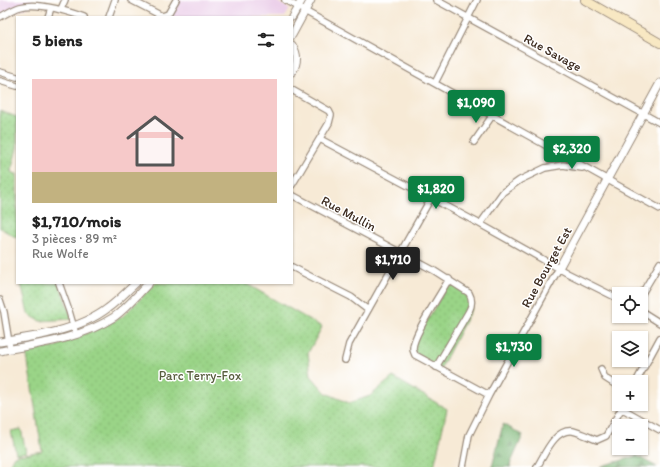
<!DOCTYPE html>
<html lang="fr">
<meta charset="utf-8">
<style>
body{margin:0;font-family:Itim,sans-serif;background:#f2f2f2;color:#222;height:100vh;display:flex;flex-direction:column;font-size:15px;white-space:nowrap}
*{box-sizing:border-box;margin:0}
p{font-size:13px;color:#767676}
.icon{flex:none;width:22px;height:22px;fill:none;stroke:currentColor;stroke-width:2;stroke-linecap:round;stroke-linejoin:round}
.map{position:relative;flex:1;overflow:hidden}
.panel{position:absolute;left:16px;top:16px;width:277px;height:268px;display:flex;flex-direction:column;background:#fff;border-radius:0px;box-shadow:0 1px 3px #0004}
.panel>*{flex:none}
.tools{position:absolute;left:612px;top:287px;display:grid;gap:8px}
.tools a{display:grid;place-items:center;width:36px;height:36px;border-radius:0px;background:#fff;box-shadow:0 1px 3px #0004;font-size:20px}
.price{position:absolute;translate:-50% -34px;padding:0 9px;border-radius:4px;background:#0b8043;color:#fff;font-size:13px;line-height:26px;filter:drop-shadow(0 1px 2px #0008)}
.price::after{content:'';position:absolute;left:50%;top:24px;width:12px;height:9px;margin-left:-6px;background:inherit;clip-path:polygon(0 0,100% 0,50% 100%)}
.price.on{background:#222;color:#fff}
ul{padding:0;list-style:none}
li{display:grid;align-content:center;gap:8px;height:212px;padding:0 16px}
li span{display:grid;place-items:center;height:124px;border-radius:0px;color:#555}
li>.icon{margin-inline-start:auto}
span .icon{width:72px;height:72px;fill:#fffc;stroke-width:1}
li b{font-size:17px}
h2{display:flex;justify-content:space-between;align-items:center;height:48px;padding:0 16px;font-size:17px}
.map>svg:first-child{display:block}
.built{fill:#ecd1ea}
.grass{fill:#9ad487;stroke:#6a7f52}
.forest{fill:url(#forest-firs);stroke:#5b7049}
.park{fill:url(#park-dots);stroke:#6a7f52}
.lines{fill:none;stroke-linecap:round;stroke-linejoin:round}
.minor-casing{stroke:#998a7a;stroke-width:8}
.tertiary-casing{stroke:#998a7a;stroke-width:9}
.secondary-casing{stroke:#998a7a;stroke-width:10}
.minor{stroke:#fff;stroke-width:5.5}
.tertiary{stroke:#fff;stroke-width:7}
.secondary{stroke:#f8e8c3;stroke-width:8}
.labels{text-anchor:middle;stroke-width:3;stroke-linejoin:round;paint-order:stroke}
.street-label{font-size:13px;fill:#3b2a1e;stroke:#fff}
.park-label{font-size:13px;fill:#585d3e;stroke:#fff}
</style>
<div class="map">
<svg width="660" height="467" viewBox="0 0 660 467">
<defs>
<pattern id="forest-firs" width="22" height="20" patternUnits="userSpaceOnUse"><rect width="22" height="20" fill="#7bb674"/><path d="M5 1l3.5 6h-7zM16 11l3.5 6h-7z" fill="#66945f"/></pattern>
<pattern id="park-dots" width="8" height="8" patternUnits="userSpaceOnUse"><rect width="8" height="8" fill="#9ad487"/><path d="M2 2h.1M6 6h.1" fill="none" stroke="#86b674" stroke-width="1.8" stroke-linecap="round"/></pattern>
</defs>
<rect width="100%" height="100%" fill="#fff"/>
<filter id="ink" filterUnits="userSpaceOnUse"><feTurbulence type="fractalNoise" baseFrequency=".025" numOctaves="2"/><feDisplacementMap in="SourceGraphic" scale="8" xChannelSelector="R" yChannelSelector="G"/><feConvolveMatrix kernelMatrix="1 2 1 2 8 2 1 2 1" color-interpolation-filters="sRGB"/></filter>
<filter id="wash" filterUnits="userSpaceOnUse"><feTurbulence type="fractalNoise" baseFrequency=".012" numOctaves="4" result="noise"/><feDisplacementMap in="SourceGraphic" scale="16" xChannelSelector="R" yChannelSelector="G"/><feGaussianBlur stdDeviation="0.9" result="paint"/><feColorMatrix in="noise" values="0 0 0 0 0 0 0 0 0 0 0 0 0 0 0 0 0 1.4 0 .05"/><feComposite in="paint" operator="in"/></filter>
<g filter="url(#wash)">
<rect width="100%" height="100%" fill="#f7ead6"/>
<path class="built" d="M0 0H33L31 6 0 17Z
M179 0H274L290 9 285 17H169Z"/>
<path class="grass" d="M21 429 26 452 16 454 11 431Z"/>
<path class="forest" d="M503 424 523 435 510 465 511 467H492Z
M637 456 657 467H600L601 466Z"/>
<path class="park" d="M0 111 17 117V148L11 172 17 174V238L0 228Z
M450 281 469 290 471 309 440 370 412 350 418 336Z
M21 283H59L72 319 40 321 28 314Z
M156 283H245L322 327 308 353 311 376 326 393 349 403 370 396 393 377 447 409 434 467H8L14 456 42 451 26 350 52 348 108 324 122 317Z"/>
</g>
<g filter="url(#ink)">
<g class="lines">
<g class="minor-casing">
<path id="minor" d="M131 0 162 16 168 14 176 0
M285 0 660 209
M436 0 660 123
M61 9 65 0
M0 17C6 14 13 9 20 7 37 2 67 11 84 17
M48 17 51 8
M109 17 115 0
M0 72 17 77
M0 81 17 86
M435 83 477 0
M292 90 329 111 331 115 329 123 292 185
M320 139 480 224 567 273 619 299
M474 142 492 116
M292 195 433 270 469 293C473 300 472 305 469 311L436 367
M480 224 503 192 520 180 545 168 563 165 582 168
M292 267 351 297 368 310
M449 279C441 293 413 335 413 348 413 351 414 353 415 355L489 395
M59 283 69 311 76 335
M641 295 660 263
M0 300 4 312 10 349
M641 311 660 323
M345 360 349 344 431 198
M601 369 605 378 619 387
M636 382 660 338
M621 408 660 430
M463 467 469 435 489 395 559 268
M537 467C545 454 555 428 573 431 581 433 589 437 597 440L606 436 624 404"/>
</g>
<g class="tertiary-casing">
<path id="tertiary" d="M292 17 302 0
M292 35 311 0
M292 45C298 54 298 63 292 72
M559 268 660 83
M0 342C34 337 80 330 108 308 118 301 127 291 136 283
M0 351C39 344 80 339 114 317 127 308 138 294 149 283"/>
</g>
<g class="secondary-casing">
<path id="secondary" d="M585 0 660 43"/>
</g>
<use href="#minor" class="minor"/>
<use href="#tertiary" class="tertiary"/>
<use href="#secondary" class="secondary"/>
</g>
</g>
<g class="labels">
<g class="street-label">
<text transform="translate(553 52) rotate(29)" y="5">Rue Savage</text>
<text transform="translate(349 213) rotate(28)" y="5">Rue Mullin</text>
<text transform="translate(546 267) rotate(-61)" y="5">Rue Bourget Est</text>
</g>
<g class="park-label">
<text x="200" y="380">Parc Terry-Fox</text>
</g>
</g>
</svg>
<div class="tools">
<a><svg class="icon" aria-label="locate" viewBox="0 0 24 24"><circle cx="12" cy="12" r="6"/><path d="M12 2v4M12 18v4M2 12h4M18 12h4"/></svg></a>
<a><svg class="icon" aria-label="layers" viewBox="0 0 24 24"><path d="M12 4l9 5-9 5-9-5zM3 14l9 5 9-5"/></svg></a>
<a>+</a>
<a>−</a>
</div>
<b class="price" style="left:476px;top:124px">$1,090</b>
<b class="price" style="left:572px;top:170px">$2,320</b>
<b class="price" style="left:436px;top:210px">$1,820</b>
<b class="price on" style="left:393px;top:281px">$1,710</b>
<b class="price" style="left:514px;top:368px">$1,730</b>
<section class="panel">
<h2>5 biens<svg class="icon" aria-label="filters" viewBox="0 0 24 24"><path d="M4 7h16M4 17h16"/><circle cx="9" cy="7" r="2"/><circle cx="15" cy="17" r="2"/></svg></h2>
<ul>
<li><span style="background:linear-gradient(#f6c9c9 75%,#c2b280 0)"><svg class="icon" aria-label="home" viewBox="0 0 24 24"><path d="M3 11l9-7 9 7M6 9v11h12V9"/></svg></span><div><b>$1,710/mois</b><p>3 pièces · 89 m²</p><p>Rue Wolfe</p></div></li>
</ul>
</section>
</div>
